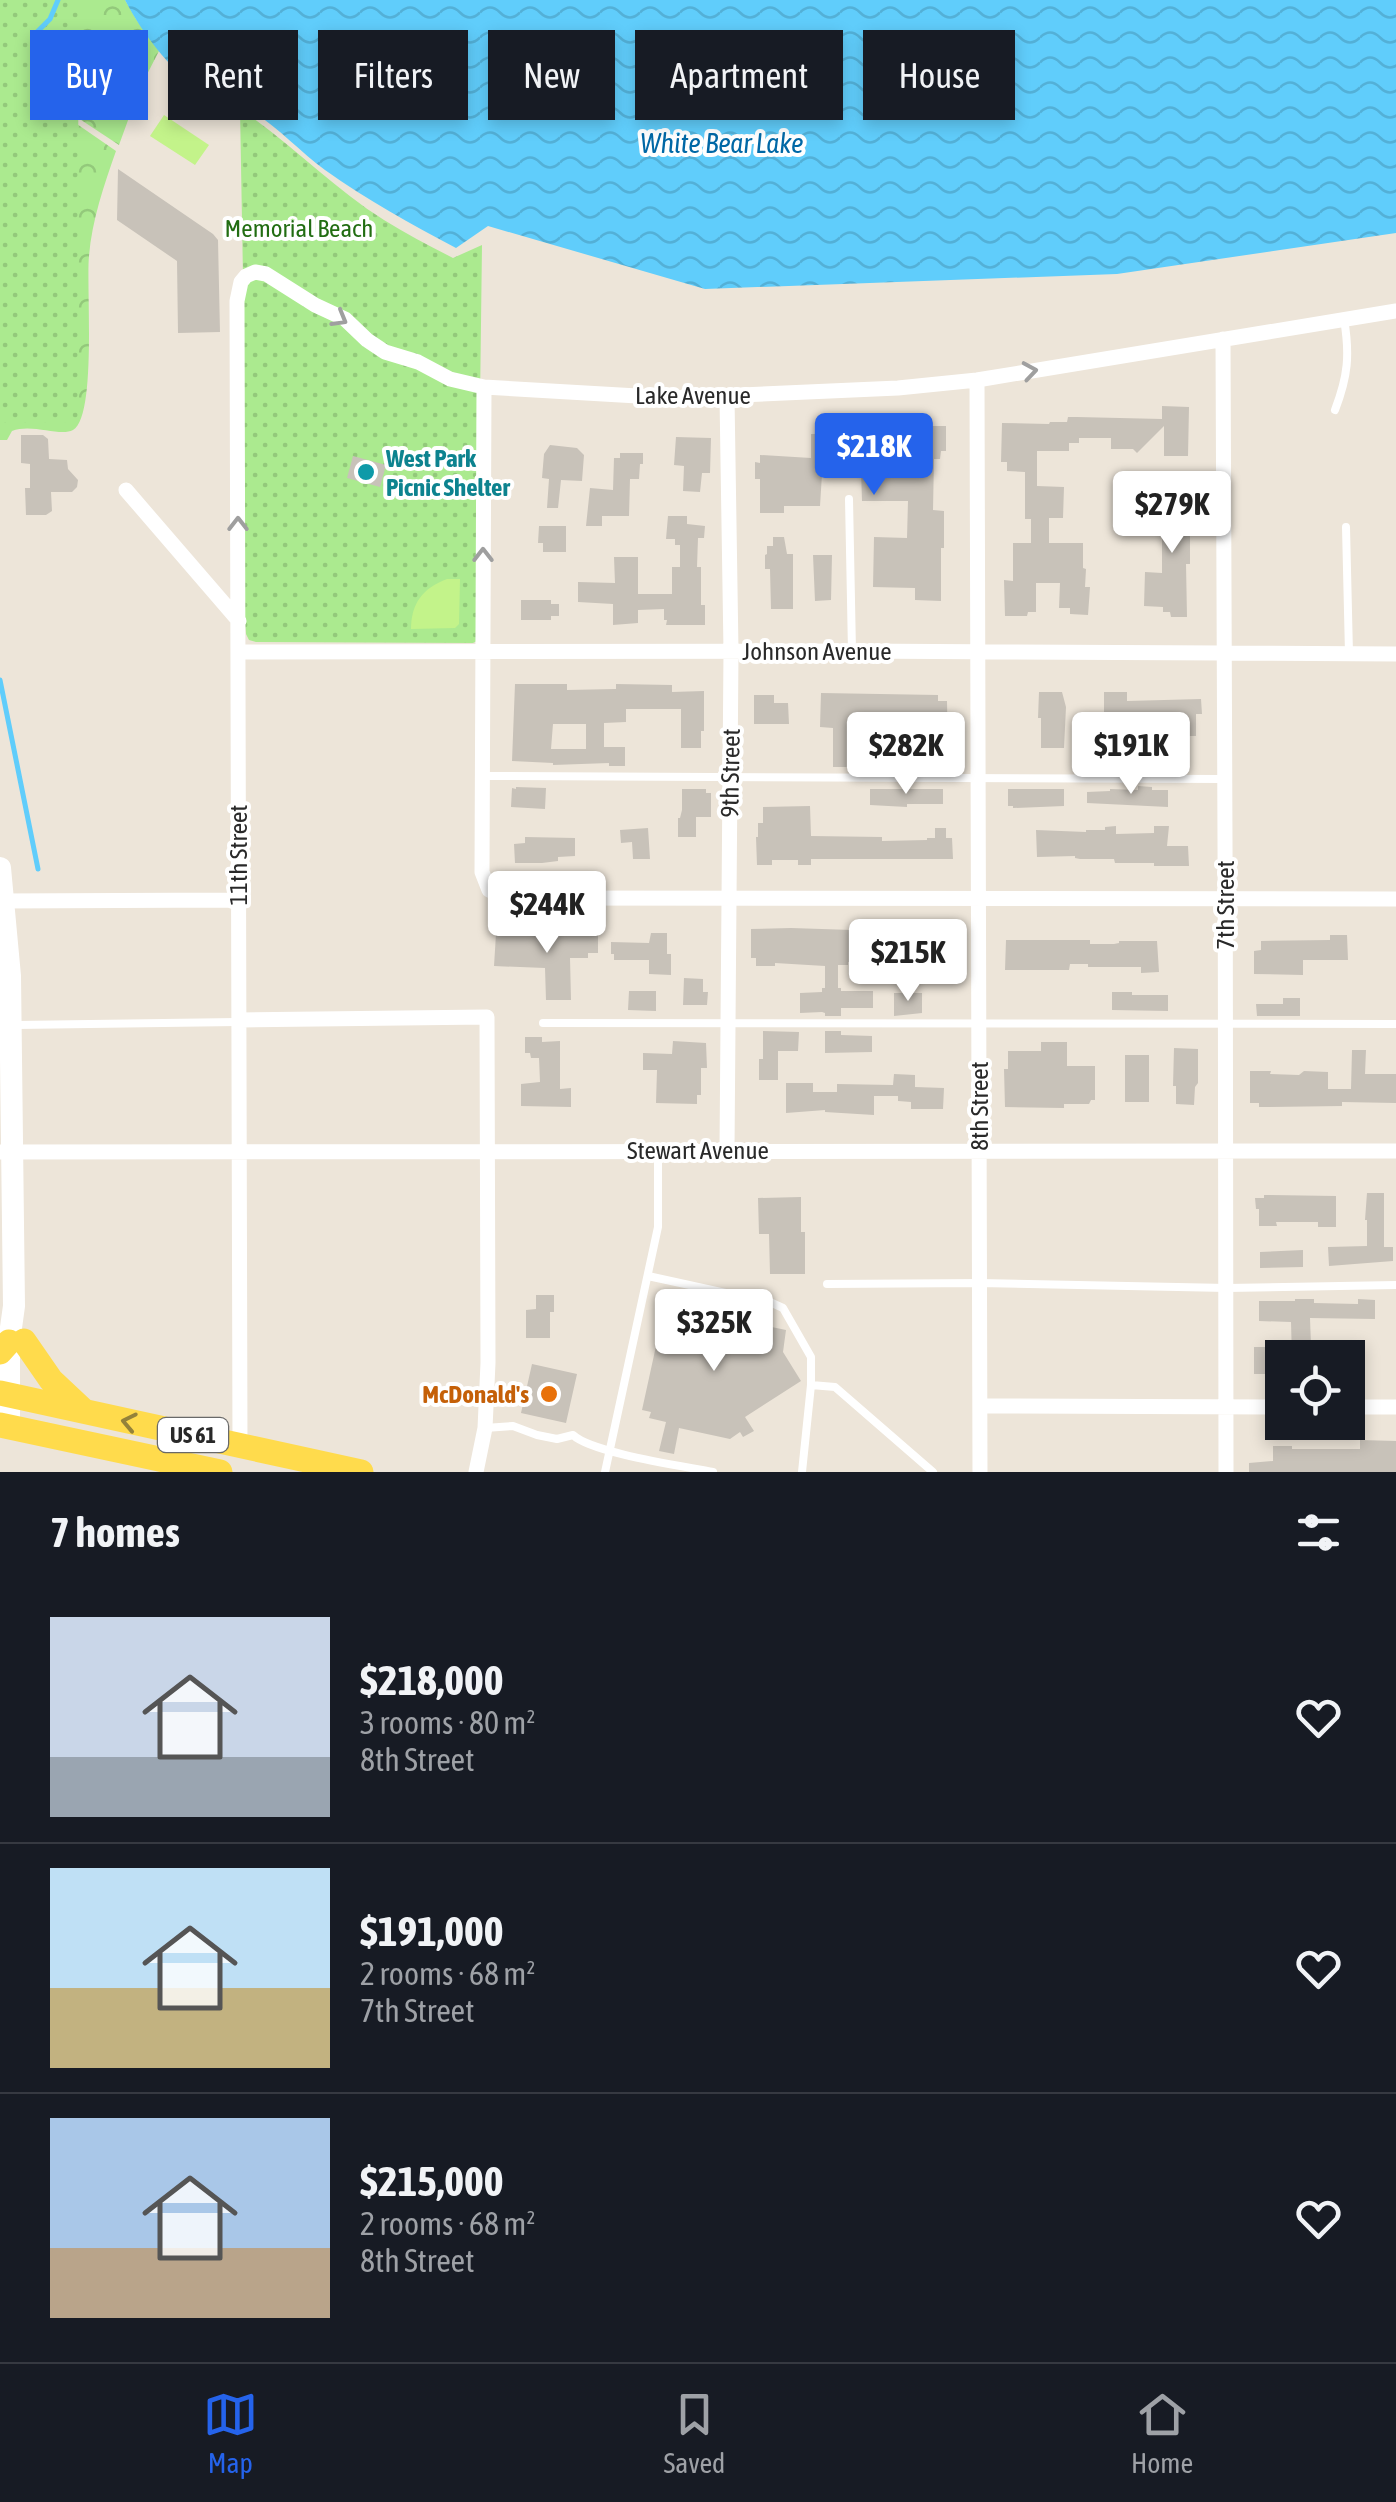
<!DOCTYPE html>
<meta charset="utf-8">
<style>
body{margin:0;font-family:"Asap Condensed",sans-serif;background:#20242c;color:#f1f3f6;height:100vh;display:flex;flex-direction:column;font-size:38px;white-space:nowrap}
*{box-sizing:border-box;margin:0}
p{font-size:32px;color:#9ea1a6}
.icon{flex:none;width:55px;height:55px;fill:none;stroke:currentColor;stroke-width:2;stroke-linecap:round;stroke-linejoin:round}
.map{position:relative;height:1472px;overflow:hidden}
.panel{display:flex;flex-direction:column;background:#171b24;flex:1}
.panel>*{flex:none}
.top-card{position:absolute;left:30px;top:30px;width:1338px;height:90px;display:flex;gap:20px}
.tools{position:absolute;left:1265px;top:1340px;display:grid;gap:20px}
.tools a{display:grid;place-items:center;width:100px;height:100px;border-radius:0px;background:#171b24;box-shadow:0 5px 15px #0003;font-size:50px}
.price{position:absolute;translate:-50% -85px;padding:0 22px;border-radius:10px;background:#fff;color:#222;font-size:32px;line-height:65px;filter:drop-shadow(0 2px 5px #0008)}
.price::after{content:'';position:absolute;left:50%;top:60px;width:30px;height:22px;margin-left:-15px;background:inherit;clip-path:polygon(0 0,100% 0,50% 100%)}
.price.selected{background:#2563eb;color:#fff}
ul{padding:0;list-style:none}
li{display:flex;align-items:center;gap:30px;height:250px;padding:0 50px}
li+li{border-top:2px solid #363941}
li span{display:grid;place-items:center;flex:none;width:280px;height:200px;border-radius:0px;color:#555}
li>.icon{margin-inline-start:auto}
span .icon{width:120px;height:120px;fill:#fffc;stroke-width:1}
li b{font-size:42px}
h2{display:flex;justify-content:space-between;align-items:center;height:120px;padding:0 50px;font-size:42px}
.tag{padding:0 35px;border-radius:0px;background:#171b24;box-shadow:0 5px 15px #0003;font-size:35px;line-height:90px}
.tag.selected{background:#2563eb;color:#fff}
.dock{display:flex;justify-content:space-around;align-items:center;height:140px;border-top:2px solid #363941;background:#171b24;font-size:28px;color:#9ea1a6}
.dock a{display:grid;justify-items:center;gap:5px}
.dock .selected{color:#2563eb}
.map>svg:first-child{display:block}
.forest{fill:url(#forest-crowns)}
.park{fill:url(#park-dots)}
.pitch{fill:#c3f38a}
.water{fill:url(#water-waves)}
.lines{fill:none;stroke-linecap:round;stroke-linejoin:round}
.stream{stroke:#60cdfb;stroke-width:5}
.building{fill:#c8c2b9;fill-rule:evenodd}
.lane{stroke:#fff;stroke-width:8}
.street{stroke:#fff;stroke-width:15}
.secondary{stroke:#fff;stroke-width:22}
.primary{stroke:#ffdb4c;stroke-width:25}
.oneway{stroke:#9f9f9f}
.oneway2{stroke:#94823a}
.culture-dot{fill:#0f9aa8;stroke:#fff;stroke-width:4}
.food-dot{fill:#e8710a;stroke:#fff;stroke-width:4}
.labels{text-anchor:middle;stroke-width:8;stroke-linejoin:round;paint-order:stroke}
.shield{fill:#fff;stroke:#696969;stroke-width:2.5}
.shield-label{font-size:22px;font-weight:bold;fill:#292929}
.park-label{font-size:25px;fill:#226d12;stroke:#fff}
.street-label{font-size:25px;fill:#292929;stroke:#fff}
.culture-label{font-size:25px;font-weight:bold;fill:#0d838f;stroke:#fff;text-anchor:start}
.food-label{font-size:25px;font-weight:bold;fill:#c56008;stroke:#fff;text-anchor:end}
.water-label{font-size:28px;font-style:italic;fill:#0068a6;stroke:#fff}
</style>
<div class="map">
<svg width="1396" height="1472" viewBox="0 0 1396 1472">
<defs>
<pattern id="forest-crowns" width="20" height="18" patternUnits="userSpaceOnUse" patternTransform="scale(2.5)"><rect width="20" height="18" fill="#abea8f"/><path d="M2 6a3 3 0 1 1 6 0M12 15a3 3 0 1 1 6 0" fill="none" stroke="#93c97b"/></pattern>
<pattern id="park-dots" width="8" height="8" patternUnits="userSpaceOnUse" patternTransform="scale(2.5)"><rect width="8" height="8" fill="#abea8f"/><path d="M2 2h.1M6 6h.1" fill="none" stroke="#93c97b" stroke-width="1.8" stroke-linecap="round"/></pattern>
<pattern id="water-waves" width="16" height="10" patternUnits="userSpaceOnUse" patternTransform="scale(2.5)"><rect width="16" height="10" fill="#60cdfb"/><path d="M0 5q4-4 8 0t8 0" fill="none" stroke="#53b0d7"/></pattern>
</defs>
<rect width="100%" height="100%" fill="#ede5d9"/>
<path class="forest" d="M69 0H125L136 19 159 51 139 90 119 145 69 112Z
M61 113 116 151C104 185 92 220 89 256 86 286 97 417 73 430 60 437 32 423 12 431L7 440H0V265Z"/>
<path class="park" d="M0 0H78L79 422 0 423Z
M240 109C291 143 333 188 384 220 406 234 430 246 453 258L482 245 477 641 473 643 256 642 249 640 246 634 241 579 243 277Z"/>
<path class="pitch" d="M164 115 209 145 195 165 150 136Z
M447 579H460L459 624 455 628 411 629C411 603 423 588 447 579Z"/>
<path class="water" d="M125 0H1396V233L1117 274 705 289 488 226 456 248C411 224 367 200 325 170 299 151 275 124 247 108 236 101 223 100 211 95 176 80 142 33 125 0Z"/>
<g class="lines">
<path class="stream" d="M34 35 50 19 58 0
M0 680 38 869"/>
</g>
<path class="building" d="M118 169 213 234 218 240 220 332 178 333 177 261 117 220Z
M1162 406 1189 407 1188 456H1164V426L1137 453 1133 449H1111V438H1079V443H1069V451H1037V486L1064 487 1063 518H1049V543H1083V568L1086 569 1085 587H1090L1088 615 1070 614V608H1059L1060 583H1036V612H1028L1027 616H1005L1004 580 1013 581V543H1031V519H1025V472L1007 471V462H1001L1002 423 1049 424 1050 422H1067L1068 417H1077L1162 419Z
M919 426H946V451H941L940 459H934L933 510 944 511V548H941V601L915 600V588L873 587 874 537 907 538 908 501H862L861 470H831V474H822L820 506H784V513H760V479H755V462L760 463V455L811 458V434L867 433V448H893V437H902V434H919Z
M21 435H43L48 439 49 459 67 460 68 469 78 480 77 487 72 492H51L52 511 46 515H26L25 488H30V464L21 463Z
M676 437 711 438 710 473H702L700 492 683 491 684 466 674 465Z
M550 445 577 448 584 455 582 481 561 480 558 508H547L549 479 542 478 544 454Z
M620 453H643V464H640L639 479H630L629 516H602V526H586L590 488 613 490 614 458H620Z
M353 456 386 465 380 487 347 478Z
M1174 484H1190V564H1186L1187 617H1171L1170 612H1163V607L1144 606 1145 572 1162 573V537H1174L1173 508 1153 509V492H1174Z
M668 516H687V524L705 526 704 538H698L697 567H701V605H705V625H666L667 620H664V609L638 610V623L613 625V604L578 602V582L615 583 614 557H638V594H672V567H680V545H675V539H666Z
M539 526H566V552H543V543H538Z
M773 537H784L787 554H793V609H771L770 569H765V555L767 554V546H773Z
M813 555H832L831 600 815 601Z
M521 600H551V604H559V616H551V620H521Z
M515 684H567V690L616 689V684L672 685V692L704 691V731H701V748H681V709H626V722L604 723V747H625V766H609V763L553 765V763L512 761ZM553 724H586V749H551Z
M1039 692H1062L1066 707 1064 748H1041V718H1038Z
M1104 692H1127V701L1201 699 1202 714H1196V736H1188L1189 763 1173 764V759L1160 760V742H1136L1135 759 1119 758 1120 735H1108V726H1104Z
M821 693 938 695V701H947L948 756H927L926 727 904 728V767H833V728L820 727Z
M754 695H774V703H788L789 724H754Z
M1138 786 1152 787V790H1168V807L1087 803V792L1110 791V789L1138 790Z
M516 787 546 788 545 809 511 807 512 788 516 789Z
M682 789H706V793H711V817H696V837H678V818H680L682 810Z
M870 789H943V804H907V807L870 805Z
M1008 789H1064V806L1013 808V806H1008Z
M810 806 811 836 882 837V841L927 840V838H935V828H946V838H952L953 859H811V865H798V860H772V865H757L756 837H758V823H763V807Z
M1116 826V834L1154 833V826H1169L1167 846H1188L1189 866H1154V863H1115L1114 859H1080L1075 858V856L1037 857 1036 830 1086 832V830H1105V827Z
M648 828 650 859H633L632 842 621 843 620 830Z
M525 837 575 838V856L558 857V861L542 863H515L514 844 525 843Z
M791 928 944 933V941H949L948 953H939V970H926V964H891V962H848V965H838V988H841V991H873V1008H841V1016H825V1013L822 1012 800 1013V993L822 992V988H825V966L775 963V966H756V958H751V929Z
M580 930H598V953H588V958H570L571 1000H546L545 968 494 966 496 934H580Z
M651 933H667V954H671V975L649 974V960H614V954H611V942L649 943Z
M1330 935H1347L1348 960H1303V975L1254 974V951L1261 950V941L1330 940Z
M1006 940H1090V944H1114L1119 943V941H1157L1159 972 1141 973V967H1088V964H1070L1069 970H1005Z
M684 978 703 979V992H708L707 1005H683Z
M629 991H656V1011L628 1010Z
M1112 992H1132V995H1168V1011L1112 1010Z
M894 993H922V1013L894 1016Z
M1283 998H1300V1016H1257L1256 1004H1283Z
M763 1031 799 1032 798 1051H778V1080H759V1059H763Z
M825 1031H841V1035L872 1036V1052L825 1053Z
M525 1037H542V1042L560 1041V1089L571 1088V1107L521 1106V1084L540 1082 539 1058H531L530 1053H525Z
M673 1041 706 1043 707 1068H701V1095H697V1104L656 1103 657 1070H643V1053L672 1054Z
M1041 1042H1067V1066H1095V1100H1091L1089 1104H1064V1108L1005 1107 1004 1069H1008V1051H1041Z
M1174 1048 1198 1049V1083L1195 1087 1194 1105 1176 1104V1086H1173Z
M1352 1050H1366L1365 1074H1396V1103L1342 1102V1106L1270 1107H1259V1103H1250V1071H1271L1270 1074 1299 1075 1304 1071 1328 1072V1089H1351Z
M1125 1055H1149V1102H1125Z
M894 1074 915 1075V1087L944 1088 943 1109H911V1102L898 1101V1096H874V1115L825 1112V1110L786 1113V1083H813V1092H837V1084L893 1085Z
M1367 1193H1384V1247H1393V1261L1329 1266 1328 1247 1367 1246V1220H1365Z
M1264 1195 1336 1196V1227H1318V1222H1276L1277 1226H1259V1209H1256L1255 1198H1264Z
M801 1197V1232H805V1274H770L769 1234H759L758 1198Z
M1303 1250V1267L1260 1268V1252Z
M536 1295H554V1312H550V1338H526V1310L536 1309Z
M1295 1299H1314V1303L1358 1304V1299L1375 1300V1319L1310 1318 1311 1346 1363 1344V1378H1351V1358H1292L1291 1322 1259 1321V1301H1295Z
M665 1305 786 1330 783 1352 801 1381 745 1417 754 1431 743 1437 740 1432 730 1439 679 1428 674 1454 659 1451 666 1422 649 1418 651 1412 642 1410Z
M1254 1347H1274V1374H1254Z
M532 1364 577 1374 566 1423 521 1413Z
M1360 1440 1396 1441V1472H1249V1463L1273 1461V1446H1292V1449H1360Z"/>
<g class="lines">
<path class="lane" d="M1335 410C1348 376 1350 355 1344 319
M849 499 852 651
M1346 527 1349 654
M483 776 1224 779
M543 1023 1396 1024
M16 1025 237 1022
M648 1276 772 1303 783 1308 811 1357V1385L802 1472
M827 1284 980 1283 1227 1288 1396 1285
M811 1385 835 1387 933 1472
M485 1428 513 1426 537 1435 557 1439 573 1435C592 1453 683 1466 713 1472
M605 1472 658 1227V1152"/>
<path class="street" d="M1223 339C1223 717 1228 1094 1226 1472
M977 380 980 1472
M484 387 482 872 489 890 506 898 1396 899
M126 490 239 621
M239 652 852 651 1396 654
M0 901 238 900
M240 1020 487 1017 488 1363 485 1428 476 1472
M727 1150 731 651 727 397
M0 1152 1396 1151
M981 1406 1282 1407
M1348 1407H1396
M240 1446 237 301 241 282 246 276 255 272 266 274 315 305 345 319 367 340 385 352 418 362 450 379 484 387 672 398 898 388 977 380 1396 311"/>
<path class="secondary" d="M0 868 10 976 14 1306 9 1342V1427"/>
<path class="primary" d="M24 1341 51 1380 83 1410
M0 1352 9 1342
M0 1393 361 1472
M0 1425 220 1472"/>
</g>
<defs><path id="oneway-chevron" d="M-2-3.5L2.5 0L-2 3.5" fill="none" stroke-width="1.6" stroke-linecap="round" stroke-linejoin="round" transform="scale(2.5)"/></defs>
<g class="oneway">
<use href="#oneway-chevron" transform="translate(340 319) rotate(30)"/>
<use href="#oneway-chevron" transform="translate(1030 371) rotate(-9)"/>
<use href="#oneway-chevron" transform="translate(238 524) rotate(-90)"/>
<use href="#oneway-chevron" transform="translate(483 555) rotate(-90)"/>
</g>
<use class="oneway2" href="#oneway-chevron" transform="translate(129 1422) rotate(-168)"/>
<circle class="culture-dot" cx="366" cy="472" r="10"/>
<circle class="food-dot" cx="549" cy="1394" r="10"/>
<g class="labels">
<rect class="shield" x="158" y="1418" width="70" height="34" rx="8"/>
<g class="shield-label">
<text x="193" y="1443">US 61</text>
</g>
<g class="park-label">
<text x="299" y="237">Memorial Beach</text>
</g>
<g class="street-label">
<text x="693" y="404">Lake Avenue</text>
<text x="817" y="660">Johnson Avenue</text>
<text transform="translate(730 773) rotate(-89)" y="9">9th Street</text>
<text transform="translate(238 855) rotate(-90)" y="9">11th Street</text>
<text transform="translate(1225 905) rotate(-90)" y="9">7th Street</text>
<text transform="translate(979 1106) rotate(-90)" y="9">8th Street</text>
<text x="698" y="1159">Stewart Avenue</text>
</g>
<g class="culture-label">
<text x="386" y="467">West Park<tspan x="386" dy="29">Picnic Shelter</tspan></text>
</g>
<g class="food-label">
<text x="529" y="1403">McDonald's</text>
</g>
<g class="water-label">
<text x="722" y="153">White Bear Lake</text>
</g>
</g>
</svg>
<div class="tools">
<a><svg class="icon" aria-label="locate" viewBox="0 0 24 24"><circle cx="12" cy="12" r="6"/><path d="M12 2v4M12 18v4M2 12h4M18 12h4"/></svg></a>
</div>
<b class="price selected" style="left:874px;top:498px">$218K</b>
<b class="price" style="left:1172px;top:556px">$279K</b>
<b class="price" style="left:906px;top:797px">$282K</b>
<b class="price" style="left:1131px;top:797px">$191K</b>
<b class="price" style="left:547px;top:956px">$244K</b>
<b class="price" style="left:908px;top:1004px">$215K</b>
<b class="price" style="left:714px;top:1374px">$325K</b>
<div class="top-card">
<a class="tag selected">Buy</a>
<a class="tag">Rent</a>
<a class="tag">Filters</a>
<a class="tag">New</a>
<a class="tag">Apartment</a>
<a class="tag">House</a>
</div>
</div>
<section class="panel">
<h2>7 homes<svg class="icon" aria-label="filters" viewBox="0 0 24 24"><path d="M4 7h16M4 17h16"/><circle cx="9" cy="7" r="2"/><circle cx="15" cy="17" r="2"/></svg></h2>
<ul>
<li><span style="background:linear-gradient(#c9d6e8 70%,#9aa5b1 0)"><svg class="icon" aria-label="home" viewBox="0 0 24 24"><path d="M3 11l9-7 9 7M6 9v11h12V9"/></svg></span><div><b>$218,000</b><p>3 rooms · 80 m²</p><p>8th Street</p></div><svg class="icon" aria-label="heart" viewBox="0 0 24 24"><path d="M12 20l-8-8c-3-5 5-10 8-4 3-6 11-1 8 4z"/></svg></li>
<li><span style="background:linear-gradient(#bfe0f5 60%,#c2b280 0)"><svg class="icon" aria-label="home" viewBox="0 0 24 24"><path d="M3 11l9-7 9 7M6 9v11h12V9"/></svg></span><div><b>$191,000</b><p>2 rooms · 68 m²</p><p>7th Street</p></div><svg class="icon" aria-label="heart" viewBox="0 0 24 24"><path d="M12 20l-8-8c-3-5 5-10 8-4 3-6 11-1 8 4z"/></svg></li>
<li><span style="background:linear-gradient(#a9c7e8 65%,#b9a48a 0)"><svg class="icon" aria-label="home" viewBox="0 0 24 24"><path d="M3 11l9-7 9 7M6 9v11h12V9"/></svg></span><div><b>$215,000</b><p>2 rooms · 68 m²</p><p>8th Street</p></div><svg class="icon" aria-label="heart" viewBox="0 0 24 24"><path d="M12 20l-8-8c-3-5 5-10 8-4 3-6 11-1 8 4z"/></svg></li>
</ul>
</section>
<nav class="dock">
<a class="selected"><svg class="icon" aria-label="map" viewBox="0 0 24 24"><path d="M3 6l6-2 6 2 6-2v14l-6 2-6-2-6 2zM9 4v14M15 6v14"/></svg>Map</a>
<a><svg class="icon" aria-label="saved" viewBox="0 0 24 24"><path d="M7 4h10v16l-5-4-5 4z"/></svg>Saved</a>
<a><svg class="icon" aria-label="home" viewBox="0 0 24 24"><path d="M3 11l9-7 9 7M6 9v11h12V9"/></svg>Home</a>
</nav>
